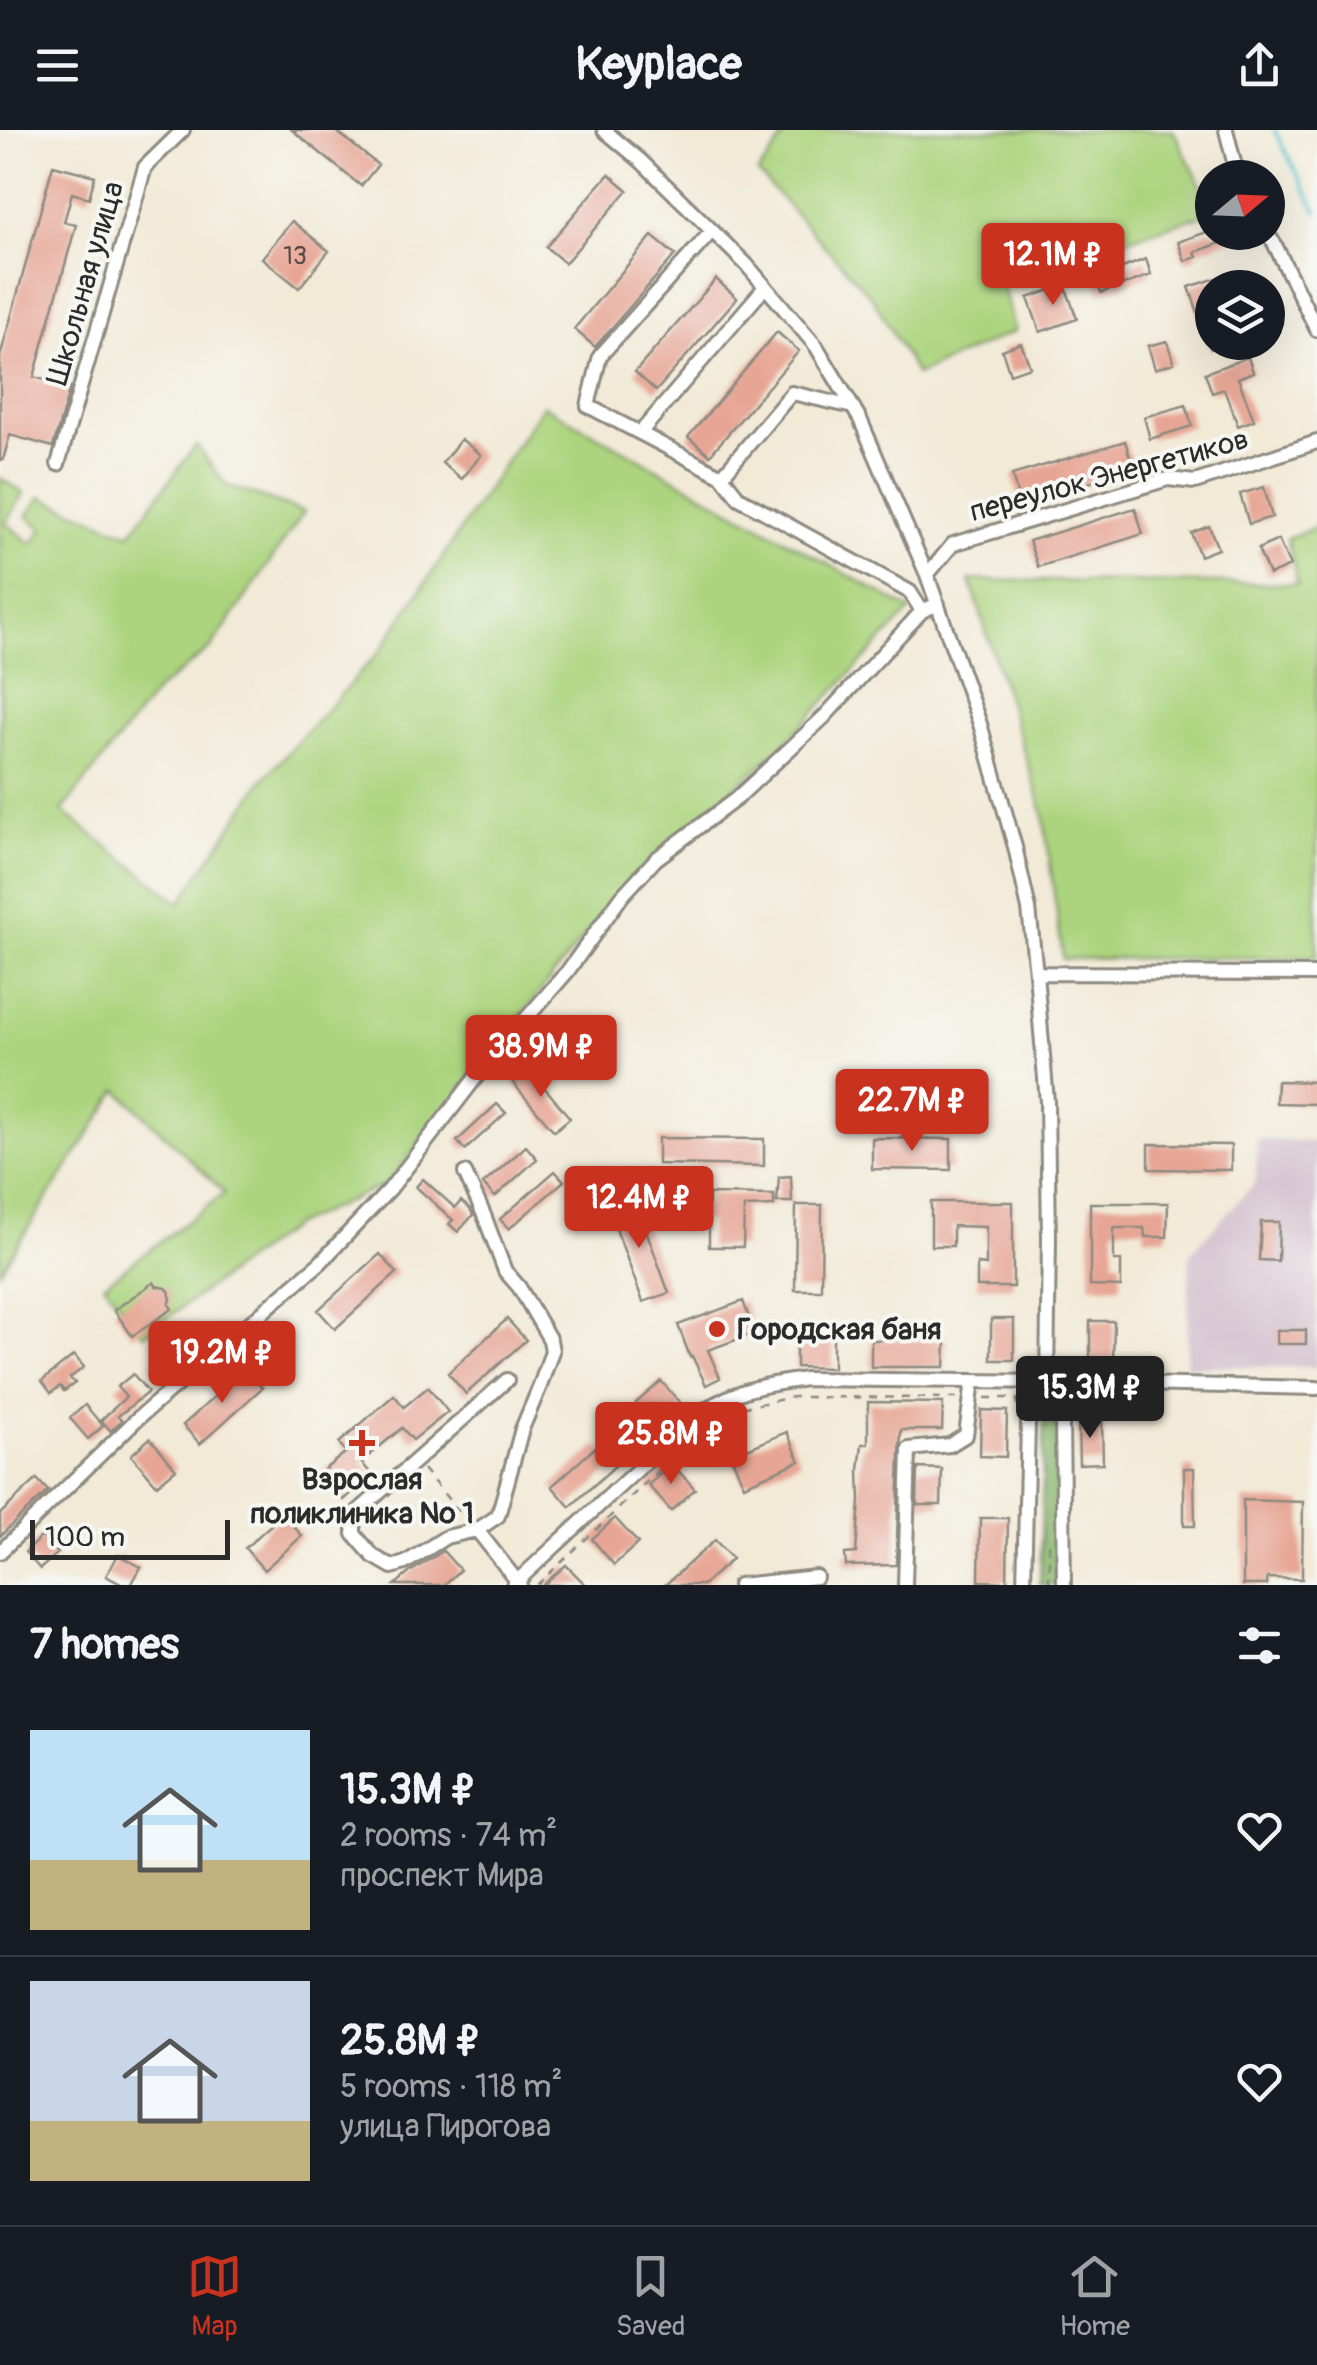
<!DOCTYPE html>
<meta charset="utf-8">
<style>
body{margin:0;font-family:Pangolin,sans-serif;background:#242831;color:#f1f3f6;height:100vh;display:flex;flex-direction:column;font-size:38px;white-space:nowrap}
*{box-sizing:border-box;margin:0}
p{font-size:32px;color:#9ea1a6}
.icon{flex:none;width:55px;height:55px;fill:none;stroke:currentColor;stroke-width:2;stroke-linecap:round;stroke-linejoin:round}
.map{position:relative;height:1455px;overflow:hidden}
.panel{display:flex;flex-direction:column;background:#171b24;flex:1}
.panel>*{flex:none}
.needle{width:65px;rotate:71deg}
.controls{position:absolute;left:1195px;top:30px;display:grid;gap:20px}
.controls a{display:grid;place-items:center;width:90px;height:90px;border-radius:50%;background:#171b24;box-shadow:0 10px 40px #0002;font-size:50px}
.scale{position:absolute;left:30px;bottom:25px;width:200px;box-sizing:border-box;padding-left:10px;border:5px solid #2b2b2b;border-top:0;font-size:28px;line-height:35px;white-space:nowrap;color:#2b2b2b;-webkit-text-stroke:8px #f6f6f2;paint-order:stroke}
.price{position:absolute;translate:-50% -85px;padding:0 22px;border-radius:10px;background:#c8321e;color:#fff;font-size:32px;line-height:65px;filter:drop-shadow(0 2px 5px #0008)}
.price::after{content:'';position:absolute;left:50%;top:60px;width:30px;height:22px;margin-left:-15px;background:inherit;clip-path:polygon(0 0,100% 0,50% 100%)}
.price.selected{background:#222;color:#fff}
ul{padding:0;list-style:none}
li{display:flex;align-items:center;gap:30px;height:250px;padding:0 30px}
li+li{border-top:2px solid #363941}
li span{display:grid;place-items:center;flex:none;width:280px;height:200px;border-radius:0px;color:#555}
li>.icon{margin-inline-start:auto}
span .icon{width:120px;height:120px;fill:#fffc;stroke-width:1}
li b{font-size:42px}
h2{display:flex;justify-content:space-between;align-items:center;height:120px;padding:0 30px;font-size:42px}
header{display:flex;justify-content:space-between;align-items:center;height:130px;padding:0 30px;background:#171b24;font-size:45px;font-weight:700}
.tab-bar{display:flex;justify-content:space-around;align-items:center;height:140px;border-top:2px solid #363941;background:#171b24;font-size:28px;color:#9ea1a6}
.tab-bar a{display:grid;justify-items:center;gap:5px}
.tab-bar .selected{color:#c8321e}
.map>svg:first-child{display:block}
.industrial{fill:#d1bdcc}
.green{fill:#acd47e;stroke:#6c8054;stroke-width:2.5}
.forest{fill:#89b66d;stroke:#5a704c;stroke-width:2.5}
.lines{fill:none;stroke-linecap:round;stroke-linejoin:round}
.stream{stroke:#52bfc9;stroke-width:4}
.building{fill:#e7a695}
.minor-casing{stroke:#8e8a81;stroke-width:18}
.path{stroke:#8e8a81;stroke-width:2.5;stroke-dasharray:8 8;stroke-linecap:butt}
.minor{stroke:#fff;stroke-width:12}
.poi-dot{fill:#c8321e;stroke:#f6f6f2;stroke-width:4}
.labels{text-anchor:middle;stroke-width:8;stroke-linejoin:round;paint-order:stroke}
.number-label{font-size:25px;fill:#5a4a46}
.street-label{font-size:30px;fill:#2b2b2b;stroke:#f6f6f2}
.poi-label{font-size:30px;font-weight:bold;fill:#2b2b2b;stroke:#f6f6f2;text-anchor:start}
</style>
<header><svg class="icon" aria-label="menu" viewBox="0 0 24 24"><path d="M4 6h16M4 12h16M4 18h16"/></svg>Keyplace<svg class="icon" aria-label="share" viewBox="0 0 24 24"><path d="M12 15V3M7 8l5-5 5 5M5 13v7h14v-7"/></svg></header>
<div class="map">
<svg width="1317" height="1455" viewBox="0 0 1317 1455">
<rect width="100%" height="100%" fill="#f6f6f2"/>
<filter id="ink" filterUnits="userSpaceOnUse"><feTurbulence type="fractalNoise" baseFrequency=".01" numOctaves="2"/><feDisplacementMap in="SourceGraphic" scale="20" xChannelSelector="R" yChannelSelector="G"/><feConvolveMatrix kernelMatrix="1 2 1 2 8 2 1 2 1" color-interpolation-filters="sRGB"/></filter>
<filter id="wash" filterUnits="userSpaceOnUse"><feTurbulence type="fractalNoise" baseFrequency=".0048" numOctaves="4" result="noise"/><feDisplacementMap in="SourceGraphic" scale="40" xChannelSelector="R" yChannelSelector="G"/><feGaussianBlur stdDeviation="2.25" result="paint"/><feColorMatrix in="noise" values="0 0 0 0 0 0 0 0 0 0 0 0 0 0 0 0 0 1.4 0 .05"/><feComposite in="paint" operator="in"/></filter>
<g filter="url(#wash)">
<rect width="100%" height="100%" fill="#f2ead7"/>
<path class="industrial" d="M1257 1009 1317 1012V1237L1186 1236 1190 1123 1256 1052Z"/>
<path class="green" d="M772 0H1173L1212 77V82L1001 150 1015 201 916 245 874 170 758 43 782 10Z
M543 275 911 480 782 616 629 750 387 1054 294 1095 144 1205 104 1154 225 1063 118 960 0 1141V348L24 363 6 393 32 414 43 399 27 386 41 367 130 404 196 315 226 355 304 382 211 518 157 560 62 681 180 773 262 651 381 520Z
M1317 397V827L1063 829 1043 682 970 450 1298 454 1287 408Z"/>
<path class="forest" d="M1044 1283 1058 1289V1455H1040Z"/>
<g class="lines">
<path class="stream" d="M1274 0 1317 81"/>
</g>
<g id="blocks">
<path class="building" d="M292 0H335L378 35 361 56Z
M53 35 95 46 89 68 72 63 64 92 76 95 34 247 70 257 53 317 10 305 3 330H0V227Z
M609 44 628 60 565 133 546 117Z
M292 91 329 121 299 158 262 128Z
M1212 100V102L1246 104 1195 122 1197 127 1185 131 1178 112Z
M652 106 675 125 595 217 574 199Z
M1116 129 1120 139 1146 129 1151 145 1101 163 1092 138Z
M1238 141 1243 158H1212L1211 220 1189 157Z
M716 149 737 168 656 261 635 242Z
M1065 155 1077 189 1040 202 1028 168Z
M777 202 799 221 710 325 688 307Z
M1167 211 1174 233 1155 239 1148 216Z
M1021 213 1030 237 1010 244 1002 220Z
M1248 227 1253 242 1238 248 1254 290 1238 296 1224 259 1212 263 1205 243Z
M1186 275 1192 296 1150 309 1144 287Z
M461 309 481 325 462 349 442 333Z
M1125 311 1134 339 1020 374 1012 345Z
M1264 357 1272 387 1249 394 1240 364Z
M1135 378 1143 404 1038 437 1029 411Z
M1209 396 1218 419 1200 426 1191 403Z
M1278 410 1290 436 1269 445 1258 419Z
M529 939 570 988 554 1001 513 953Z
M1277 951 1317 952V974L1276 973Z
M497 974 506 983 465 1020 457 1011Z
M658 1008 764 1009V1036L658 1034Z
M872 1008 951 1009V1040L872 1039Z
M1149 1014 1231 1015V1040L1149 1039Z
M526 1016 537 1029 495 1067 483 1054Z
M555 1041 564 1051 509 1099 500 1089Z
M791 1046 792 1072H777L779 1047Z
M423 1049 455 1078 461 1071 470 1079 473 1085 458 1102 449 1094 453 1090 416 1057Z
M709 1064 774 1065V1076L744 1077 743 1117H709V1091H683V1074H709Z
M635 1070 669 1163 643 1172 609 1080Z
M931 1072H1013V1157H977V1134L986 1135V1097L953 1096V1116H931Z
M1090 1073H1168L1167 1107H1145L1144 1098H1114V1131H1121V1157L1090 1156Z
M796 1075H822L821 1160H795Z
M1261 1092H1279L1278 1131 1259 1130Z
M380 1124 397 1143 335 1199 318 1180Z
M154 1152 156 1156 166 1158 169 1161 171 1170 169 1174 172 1179 132 1206 114 1180Z
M743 1171 755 1203 708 1220 720 1248 706 1255 692 1226 690 1227 678 1195Z
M507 1189 526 1210 466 1264 448 1243Z
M991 1189H1014V1230H991Z
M1090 1191H1114L1113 1232H1090Z
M1277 1200H1306V1214H1277Z
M796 1207H833V1238L796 1237Z
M871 1210H946L945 1237H871Z
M74 1225 84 1237 70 1248 75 1253 64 1261 60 1256 51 1263 42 1251Z
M245 1239 262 1258 200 1314 183 1295Z
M133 1244 148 1262 118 1286 122 1290 111 1301 101 1290 126 1267 117 1257Z
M661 1251 683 1276 659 1298 636 1273Z
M428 1257 448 1282 413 1310 402 1298 361 1332 372 1345 344 1370 320 1343 346 1322 339 1313 394 1265 404 1277Z
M868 1272 943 1273 942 1300H901L896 1435 846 1436 845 1424 856 1423 860 1371 859 1340 862 1314H868Z
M85 1275 103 1296 88 1309 70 1288Z
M981 1280 1007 1281 1006 1327 980 1326Z
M1078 1288H1102L1103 1333 1079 1334Z
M787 1302 800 1331 744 1355 731 1326Z
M150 1308 176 1339 157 1355 131 1325Z
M598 1315 616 1335 570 1377 552 1356Z
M672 1334 695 1359 671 1381 648 1355Z
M918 1338 942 1339 941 1375H917Z
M1184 1338H1194L1195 1396H1184Z
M37 1349 48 1361 0 1406V1384Z
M1243 1370 1303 1372 1302 1449 1267 1448V1455H1243Z
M283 1384 302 1406 264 1440 245 1418Z
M615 1388 638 1413 614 1435 592 1409Z
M980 1388H1008L1007 1452 979 1451Z
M42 1406 58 1423 40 1439 25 1422Z
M715 1410 732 1429 703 1455H665Z
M443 1421 460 1440 444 1455H395L410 1442Z
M118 1425 141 1437 131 1455H123L106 1446Z
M566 1435 586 1455H543Z"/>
</g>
</g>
<g filter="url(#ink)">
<use href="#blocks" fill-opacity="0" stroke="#8e8a81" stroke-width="2.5"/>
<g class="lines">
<g class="minor-casing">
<path id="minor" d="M604 0 641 31 746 134 816 216 860 289 927 445 980 594 1015 717 1029 779 1036 843 1047 972 1049 1109 1047 1252 1028 1293 1024 1455
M1226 0 1238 48
M712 101 600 226 588 276 722 346 739 368 910 462 922 481
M1266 102 1274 113 1317 200
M640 303 765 157
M58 334 145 37 183 0
M722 346 792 263 853 277
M927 445 953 414 1168 349 1195 352 1317 312
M1036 843 1317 844
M465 1043 484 1085 505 1141 519 1157 550 1210 552 1221 540 1256 522 1299 498 1386 477 1400 520 1455
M1047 1252 1062 1290 1064 1455
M477 1400 446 1407 405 1433 392 1437 373 1426 354 1404V1385L507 1250
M0 1422 137 1289 320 1133 390 1059 487 933 567 842 622 766 656 729 736 669 824 587 922 481 938 474
M513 1455 691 1290C728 1261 760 1255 806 1249L1047 1252 1317 1258
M739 1455 816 1447
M905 1455 909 1319 950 1315 966 1305 973 1251"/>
</g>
<path class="path" d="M985 1268H1017V1283
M423 1339 466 1390
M1049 1414V1455
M537 1455 700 1302 745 1277 793 1267 957 1268"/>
<use href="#minor" class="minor"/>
</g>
</g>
<g class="poi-dot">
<circle cx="717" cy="1199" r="10"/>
<path d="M357 1298h10v10h10v10h-10v10h-10v-10h-10v-10h10z"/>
</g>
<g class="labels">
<g class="number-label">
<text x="295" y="134">13</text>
</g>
<g class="street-label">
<text transform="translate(85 153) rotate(-74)" y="10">Школьная улица</text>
<text transform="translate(1109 345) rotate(-15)" y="10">переулок Энергетиков</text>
</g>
<g class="poi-label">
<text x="737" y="1209">Городская баня</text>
<text x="362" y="1359" text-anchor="middle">Взрослая<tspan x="362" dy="34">поликлиника № 1</tspan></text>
</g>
</g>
</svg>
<div class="controls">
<a><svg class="needle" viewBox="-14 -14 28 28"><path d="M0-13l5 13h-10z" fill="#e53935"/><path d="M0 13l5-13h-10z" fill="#9ea1a6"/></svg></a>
<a><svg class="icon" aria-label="layers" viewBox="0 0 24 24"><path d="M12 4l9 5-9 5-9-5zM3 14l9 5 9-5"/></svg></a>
</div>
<div class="scale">100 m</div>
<b class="price" style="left:1053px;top:178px">12.1M ₽</b>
<b class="price" style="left:541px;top:970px">38.9M ₽</b>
<b class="price" style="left:912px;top:1024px">22.7M ₽</b>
<b class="price" style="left:639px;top:1121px">12.4M ₽</b>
<b class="price" style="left:222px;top:1276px">19.2M ₽</b>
<b class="price selected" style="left:1090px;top:1311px">15.3M ₽</b>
<b class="price" style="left:671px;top:1357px">25.8M ₽</b>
</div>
<section class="panel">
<h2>7 homes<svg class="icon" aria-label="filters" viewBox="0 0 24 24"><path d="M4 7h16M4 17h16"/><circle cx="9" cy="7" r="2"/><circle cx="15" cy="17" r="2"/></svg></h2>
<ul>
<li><span style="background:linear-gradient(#bfe0f5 65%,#c2b280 0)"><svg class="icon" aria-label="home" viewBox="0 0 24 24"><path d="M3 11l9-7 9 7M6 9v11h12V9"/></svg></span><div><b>15.3M ₽</b><p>2 rooms · 74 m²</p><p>проспект Мира</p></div><svg class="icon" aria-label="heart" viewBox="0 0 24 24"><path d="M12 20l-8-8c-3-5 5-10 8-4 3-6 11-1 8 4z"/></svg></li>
<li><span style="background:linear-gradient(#c9d6e8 70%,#c2b280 0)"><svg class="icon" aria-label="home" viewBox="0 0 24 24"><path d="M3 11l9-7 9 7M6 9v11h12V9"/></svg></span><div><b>25.8M ₽</b><p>5 rooms · 118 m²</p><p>улица Пирогова</p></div><svg class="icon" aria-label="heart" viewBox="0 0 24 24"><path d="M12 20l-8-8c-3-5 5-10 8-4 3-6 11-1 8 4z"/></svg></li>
</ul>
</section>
<nav class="tab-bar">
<a class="selected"><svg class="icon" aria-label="map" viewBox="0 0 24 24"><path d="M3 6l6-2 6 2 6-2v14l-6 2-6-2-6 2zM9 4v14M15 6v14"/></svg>Map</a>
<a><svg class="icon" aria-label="saved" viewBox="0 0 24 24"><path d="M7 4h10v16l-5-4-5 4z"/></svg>Saved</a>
<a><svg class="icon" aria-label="home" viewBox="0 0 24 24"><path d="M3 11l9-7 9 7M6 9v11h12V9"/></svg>Home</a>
</nav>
